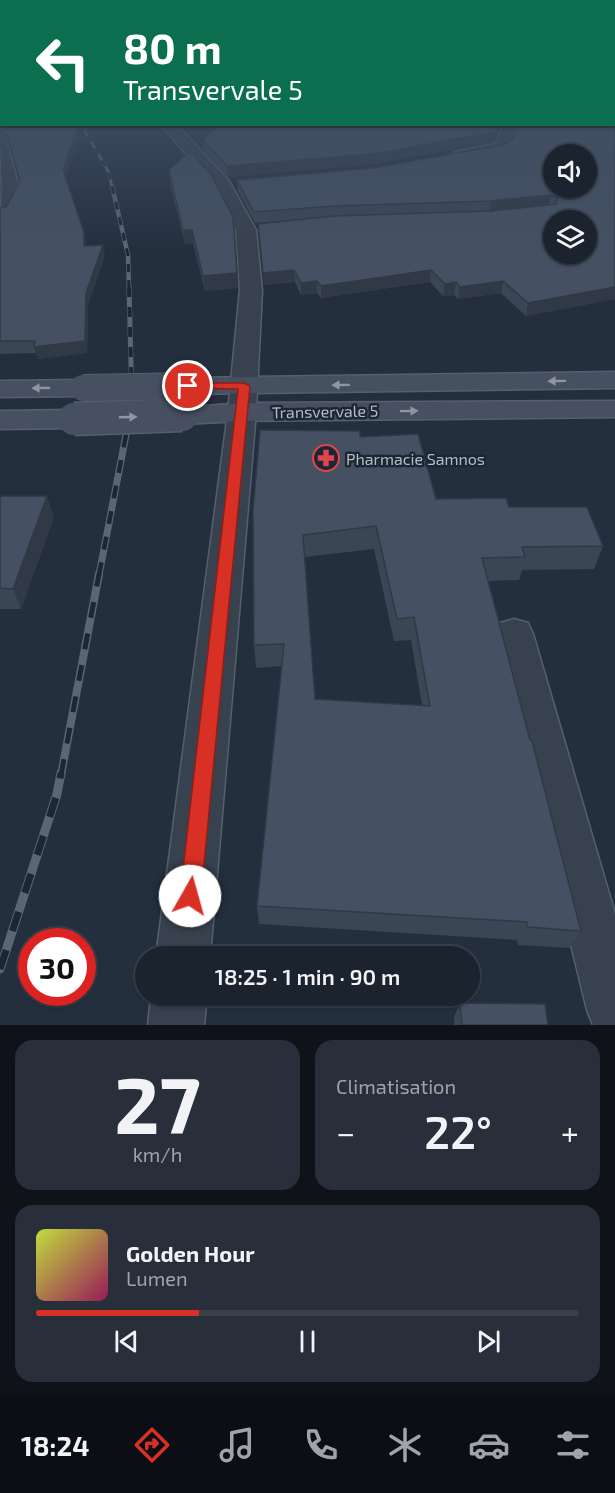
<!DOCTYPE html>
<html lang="fr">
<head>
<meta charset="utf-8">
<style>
	:root { --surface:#1b232e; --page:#282f3a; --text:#f1f3f6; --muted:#a0a4aa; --line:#39404a; --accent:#d93025 }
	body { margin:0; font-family:"Exo 2",sans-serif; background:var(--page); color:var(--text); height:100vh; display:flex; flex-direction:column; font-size:22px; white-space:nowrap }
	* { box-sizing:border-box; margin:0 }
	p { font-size:20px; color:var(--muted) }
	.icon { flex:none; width:33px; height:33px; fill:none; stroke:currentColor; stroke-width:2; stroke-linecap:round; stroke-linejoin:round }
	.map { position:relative; height:1025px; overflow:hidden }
	.details { display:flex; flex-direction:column; gap:15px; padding:15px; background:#0f1319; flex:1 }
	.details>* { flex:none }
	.hud { position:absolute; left:0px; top:0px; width:615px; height:126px; box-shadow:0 2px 4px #0004,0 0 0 2px var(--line); background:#0b6e4f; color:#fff; overflow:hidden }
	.buttons { position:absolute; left:543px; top:144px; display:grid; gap:12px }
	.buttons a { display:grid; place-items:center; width:54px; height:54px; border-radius:50%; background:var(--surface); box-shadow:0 2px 4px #0004,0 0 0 2px var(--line); font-size:30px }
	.speed { position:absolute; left:18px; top:928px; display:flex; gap:12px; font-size:30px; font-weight:700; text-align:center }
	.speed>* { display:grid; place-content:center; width:78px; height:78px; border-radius:50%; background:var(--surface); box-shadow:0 2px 4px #0004,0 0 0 2px var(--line); line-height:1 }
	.speed .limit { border:9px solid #d22; background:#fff; color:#111 }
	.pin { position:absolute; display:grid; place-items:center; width:51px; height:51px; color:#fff; margin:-26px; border:3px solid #fff; border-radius:50%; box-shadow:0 2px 6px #0007 }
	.me { position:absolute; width:66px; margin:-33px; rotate:7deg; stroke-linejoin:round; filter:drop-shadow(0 0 4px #0008) }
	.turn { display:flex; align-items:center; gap:21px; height:126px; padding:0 24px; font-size:27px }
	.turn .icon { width:78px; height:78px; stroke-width:2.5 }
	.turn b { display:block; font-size:42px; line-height:51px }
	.big { font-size:45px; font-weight:600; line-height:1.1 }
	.details .widget { flex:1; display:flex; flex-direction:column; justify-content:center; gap:9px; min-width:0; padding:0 21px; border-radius:18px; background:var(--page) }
	.details .dial { align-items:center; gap:0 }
	.dial b { font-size:78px; line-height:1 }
	.song { display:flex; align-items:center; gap:18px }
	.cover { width:72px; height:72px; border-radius:9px; background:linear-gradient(135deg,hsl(70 70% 55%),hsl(330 70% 35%)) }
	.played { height:6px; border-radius:3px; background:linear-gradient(90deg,var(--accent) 30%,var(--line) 30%) }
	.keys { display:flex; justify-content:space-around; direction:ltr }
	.heat { display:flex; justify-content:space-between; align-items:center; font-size:33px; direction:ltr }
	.details .tiles { flex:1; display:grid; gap:15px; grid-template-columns:1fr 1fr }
	.widget:last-child { grid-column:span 2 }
	.trip { position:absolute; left:135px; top:946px; width:345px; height:60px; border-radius:30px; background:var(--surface); box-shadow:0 2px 4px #0004,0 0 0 2px var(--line); font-weight:600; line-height:60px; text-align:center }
	.dock { display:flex; height:96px; justify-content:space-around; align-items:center; background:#0b0e12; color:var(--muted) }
	.dock .icon { width:42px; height:42px }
	.dock .on { color:var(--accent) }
	.dock b { font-size:27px; color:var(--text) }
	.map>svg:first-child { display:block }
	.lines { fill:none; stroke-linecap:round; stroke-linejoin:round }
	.street-casing { stroke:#565f6c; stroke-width:3 }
	.secondary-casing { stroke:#565f6c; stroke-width:3 }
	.street { fill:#38414e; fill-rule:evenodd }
	.secondary { fill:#465061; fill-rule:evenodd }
	.rail-far5-casing { stroke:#5a6575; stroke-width:3 }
	.rail-far4-casing { stroke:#5a6575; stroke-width:4.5 }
	.rail-far3-casing { stroke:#5a6575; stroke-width:5 }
	.rail-far2-casing { stroke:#5a6575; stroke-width:7 }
	.rail-far1-casing { stroke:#5a6575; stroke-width:8 }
	.rail-casing { stroke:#5a6575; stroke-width:9 }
	.rail-far5 { stroke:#1d2633; stroke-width:2; stroke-dasharray:7; stroke-linecap:butt }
	.rail-far4 { stroke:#1d2633; stroke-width:3; stroke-dasharray:8; stroke-linecap:butt }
	.rail-far3 { stroke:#1d2633; stroke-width:4; stroke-dasharray:10; stroke-linecap:butt }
	.rail-far2 { stroke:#1d2633; stroke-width:4.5; stroke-dasharray:13; stroke-linecap:butt }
	.rail-far1 { stroke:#1d2633; stroke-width:5; stroke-dasharray:16; stroke-linecap:butt }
	.rail { stroke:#1d2633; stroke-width:7; stroke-dasharray:20; stroke-linecap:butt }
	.secondary-bridge-far1-casing { stroke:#565f6c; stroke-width:28; stroke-linecap:butt }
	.secondary-bridge-casing { stroke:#565f6c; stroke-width:35; stroke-linecap:butt }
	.secondary-bridge-far1 { stroke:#465061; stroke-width:26 }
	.secondary-bridge { stroke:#465061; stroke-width:32 }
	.wall { fill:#3b4654; fill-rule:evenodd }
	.shaded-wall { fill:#303945 }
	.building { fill:#455162; stroke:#303945; stroke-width:1.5; fill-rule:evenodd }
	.oneway { fill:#8e96a5 }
	.route { fill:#d93025; stroke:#8d1f18; stroke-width:1.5 }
	.labels { text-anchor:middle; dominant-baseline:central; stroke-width:5; stroke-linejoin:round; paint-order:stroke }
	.street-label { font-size:16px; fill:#b4bcc9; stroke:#1d2633 }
	.poi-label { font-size:16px; fill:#b4bcc9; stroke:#1d2633; text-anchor:start }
</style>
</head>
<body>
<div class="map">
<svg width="615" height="1025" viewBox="0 0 615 1025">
	<rect width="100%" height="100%" fill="#242f3e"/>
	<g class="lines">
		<defs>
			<path id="street" d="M160 124H176L229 181 256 230 262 290 256 412 210 957H156L228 412 240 290 236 230 215 187Z
				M504 124H519L507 151 460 161 452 156 454 152 495 144Z
				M0 141 8 146 20 192 7 216 0 218 2 192Z
				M514 619 528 623 533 634 615 914V1025H593L587 1010 495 634 500 623Z
				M151 996H207L204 1025H148Z"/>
			<path id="secondary" d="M615 372V388L188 394 178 392 174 386 178 380 188 378Z
				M83 380 93 382 97 388 93 394 83 396 0 397V381Z
				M615 401V417L242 421 182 424 172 421 168 415 172 409 242 403Z
				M74 410 84 413 88 419 84 425 74 428 0 429V411Z"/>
		</defs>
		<use href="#street" class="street-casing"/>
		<use href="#secondary" class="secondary-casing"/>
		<use href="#street" class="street"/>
		<use href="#secondary" class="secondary"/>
		<defs>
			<path id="rail-far5" d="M81 124 109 173 112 188"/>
			<path id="rail-far4" d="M112 186 128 255 129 289"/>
			<path id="rail-far3" d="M129 287 132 403 130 416"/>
			<path id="rail-far2" d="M99 575 130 414"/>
			<path id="rail-far1" d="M61 775 99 574"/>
			<path id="rail" d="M0 969 57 794 61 773"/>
		</defs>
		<use href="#rail-far5" class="rail-far5-casing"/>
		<use href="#rail-far4" class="rail-far4-casing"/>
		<use href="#rail-far3" class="rail-far3-casing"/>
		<use href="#rail-far2" class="rail-far2-casing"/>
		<use href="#rail-far1" class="rail-far1-casing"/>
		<use href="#rail" class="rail-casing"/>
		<use href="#rail-far5" class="rail-far5"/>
		<use href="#rail-far4" class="rail-far4"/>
		<use href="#rail-far3" class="rail-far3"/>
		<use href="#rail-far2" class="rail-far2"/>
		<use href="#rail-far1" class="rail-far1"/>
		<use href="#rail" class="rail"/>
		<defs>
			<path id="secondary-bridge-far1" d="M83 388 188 386
				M159 416 182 415"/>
			<path id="secondary-bridge" d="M74 419 182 415"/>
		</defs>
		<use href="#secondary-bridge-far1" class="secondary-bridge-far1-casing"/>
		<use href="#secondary-bridge" class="secondary-bridge-casing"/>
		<use href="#secondary-bridge-far1" class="secondary-bridge-far1"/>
		<use href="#secondary-bridge" class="secondary-bridge"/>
	</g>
	<path class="wall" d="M0 107 66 178 84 232 86 246 105 256 88 304 87 353 38 359 36 353 0 354V208L6 207 20 182 10 145 0 139Z
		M615 107V299L526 316 501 293 458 299 454 295 443 296 430 282 321 298 317 293 301 295 295 282 264 285 258 224 295 220 255 223 238 191 237 180 374 168 503 145 513 139Z
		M203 140 493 142 373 164 228 177 203 150Z
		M169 170 238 288 205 291 193 243 185 244 170 183Z
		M360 437 436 499 509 507 603 546 594 569 522 570 519 580 487 581 581 931 569 948 518 945 517 940 259 924 257 906 282 666 256 668 254 645 253 510ZM374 549 394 641 411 640 422 705 315 699 304 557Z
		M0 496 54 517 21 609H0Z
		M460 1003 548 1025H454V1017Z"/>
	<path class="shaded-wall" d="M79 124H84L65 179 63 170Z
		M498 124H501L493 142 373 164 228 177 227 166Z
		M551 195 549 206 489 212 491 201Z
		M183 230H192L193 243 185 244Z
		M84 232 86 243V257L84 246Z
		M103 245 105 256 88 304 87 353 38 359 34 347Z
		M294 270 295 282 264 285 263 273Z
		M431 270 430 282 321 298V286Z
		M237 273 238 288 205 291 203 276Z
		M317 281V293L301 295V283Z
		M503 281 501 293 458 299 460 287Z
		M456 282 454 295 443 296 445 284Z
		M615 287V299L526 316 528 303Z
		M47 496 54 517 21 609 13 589Z"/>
	<path class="building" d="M0 107H2V124H79L63 170 84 232V246L103 245 86 293 85 341 34 347 35 341H0V208L6 207 20 181 8 136 0 131Z
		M614 107H615V287L528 303 503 281 460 287 456 282 445 284 431 270 321 286 317 281 301 283 294 270 263 273 258 224 334 216 491 211 556 204 558 198 551 195 491 201 334 206 254 212 237 180 374 168 503 145 513 139 518 124H614ZM554 154H586V188H554ZM554 220H586V254H554Z
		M219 124H498L495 132 373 154 227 166 203 140Z
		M190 151 212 176 233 217 237 273 203 276 192 230H183L169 170Z
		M260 430 360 431V437L418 434 436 499 506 498 509 507H587L603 546 522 547 525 557 482 558 530 740 532 741 581 931 527 927V922L257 906 284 644 254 645 253 510ZM376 526 397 619 414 617 430 706 315 699 303 535Z
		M0 496H47L13 589 0 588Z
		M460 1003 545 1004 548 1025H462Z"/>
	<defs><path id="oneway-solid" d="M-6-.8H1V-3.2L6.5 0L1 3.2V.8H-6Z" transform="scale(1.5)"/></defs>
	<g class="oneway">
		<use href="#oneway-solid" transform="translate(557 381) rotate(179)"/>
		<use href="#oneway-solid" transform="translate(341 385) rotate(179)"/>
		<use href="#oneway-solid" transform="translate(41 388) rotate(179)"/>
		<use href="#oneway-solid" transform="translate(409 411) rotate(-1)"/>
		<use href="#oneway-solid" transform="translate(128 417) rotate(-2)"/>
	</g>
	<linearGradient id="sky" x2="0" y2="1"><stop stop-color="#141a22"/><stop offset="0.43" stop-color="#3f4d63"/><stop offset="1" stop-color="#3f4d63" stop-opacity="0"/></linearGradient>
	<rect width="615" height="250" fill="url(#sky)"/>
	<path class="route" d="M188 383H244L250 386 201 896 198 903 190 906 183 903 180 896 238 389 184 388 182 386Z"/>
	<defs>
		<symbol id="pharmacy-ring" viewBox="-11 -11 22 22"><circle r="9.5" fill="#1d2633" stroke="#e0444e" stroke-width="1.5"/><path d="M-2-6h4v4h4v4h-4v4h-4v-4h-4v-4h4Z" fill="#e0444e"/></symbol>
	</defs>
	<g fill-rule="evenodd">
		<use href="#pharmacy-ring" x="311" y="443" width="30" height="30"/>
	</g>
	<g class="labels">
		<g class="street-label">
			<text transform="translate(325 411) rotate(-1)">Transvervale 5</text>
		</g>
		<g class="poi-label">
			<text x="346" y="458">Pharmacie Samnos</text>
		</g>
	</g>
</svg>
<div class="buttons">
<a><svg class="icon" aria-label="sound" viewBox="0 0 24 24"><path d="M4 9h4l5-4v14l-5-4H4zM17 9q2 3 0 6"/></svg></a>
<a><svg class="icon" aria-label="layers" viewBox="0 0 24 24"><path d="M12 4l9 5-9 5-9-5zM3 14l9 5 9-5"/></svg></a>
</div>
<div class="speed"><div class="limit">30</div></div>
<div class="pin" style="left:188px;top:386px;background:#d93025"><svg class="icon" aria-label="arrive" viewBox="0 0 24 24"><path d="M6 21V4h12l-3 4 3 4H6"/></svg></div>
<svg class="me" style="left:190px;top:896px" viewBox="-20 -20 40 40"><circle r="19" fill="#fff"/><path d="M0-13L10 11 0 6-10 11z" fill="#d93025"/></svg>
<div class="trip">18:25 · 1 min · 90 m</div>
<div class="hud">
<div class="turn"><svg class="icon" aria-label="left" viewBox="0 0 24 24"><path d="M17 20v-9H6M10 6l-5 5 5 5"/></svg><div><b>80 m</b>Transvervale 5</div></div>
</div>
</div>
<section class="details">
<div class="tiles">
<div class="widget dial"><b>27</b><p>km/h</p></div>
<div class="widget"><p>Climatisation</p>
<div class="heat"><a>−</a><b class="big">22°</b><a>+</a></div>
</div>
<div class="widget">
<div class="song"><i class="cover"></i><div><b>Golden Hour</b><p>Lumen</p></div></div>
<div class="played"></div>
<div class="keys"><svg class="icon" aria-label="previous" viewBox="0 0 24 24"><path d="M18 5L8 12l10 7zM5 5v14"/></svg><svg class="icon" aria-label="pause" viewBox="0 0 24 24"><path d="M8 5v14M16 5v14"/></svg><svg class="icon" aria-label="next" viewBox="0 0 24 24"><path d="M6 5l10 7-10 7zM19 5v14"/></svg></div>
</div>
</div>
</section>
<nav class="dock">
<b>18:24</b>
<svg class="icon on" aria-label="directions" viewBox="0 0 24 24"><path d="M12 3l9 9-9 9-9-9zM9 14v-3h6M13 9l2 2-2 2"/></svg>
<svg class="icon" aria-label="music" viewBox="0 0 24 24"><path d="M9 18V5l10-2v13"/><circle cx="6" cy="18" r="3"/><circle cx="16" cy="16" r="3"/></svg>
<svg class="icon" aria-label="phone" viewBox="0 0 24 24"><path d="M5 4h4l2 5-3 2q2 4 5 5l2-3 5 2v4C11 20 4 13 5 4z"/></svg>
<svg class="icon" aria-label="climate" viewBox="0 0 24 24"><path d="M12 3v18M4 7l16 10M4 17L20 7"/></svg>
<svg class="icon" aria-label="car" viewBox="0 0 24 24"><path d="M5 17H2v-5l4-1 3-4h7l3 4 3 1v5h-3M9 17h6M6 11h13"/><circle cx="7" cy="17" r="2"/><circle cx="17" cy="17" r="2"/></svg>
<svg class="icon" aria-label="filters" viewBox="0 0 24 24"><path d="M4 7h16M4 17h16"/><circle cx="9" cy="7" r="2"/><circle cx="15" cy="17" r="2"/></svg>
</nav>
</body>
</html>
